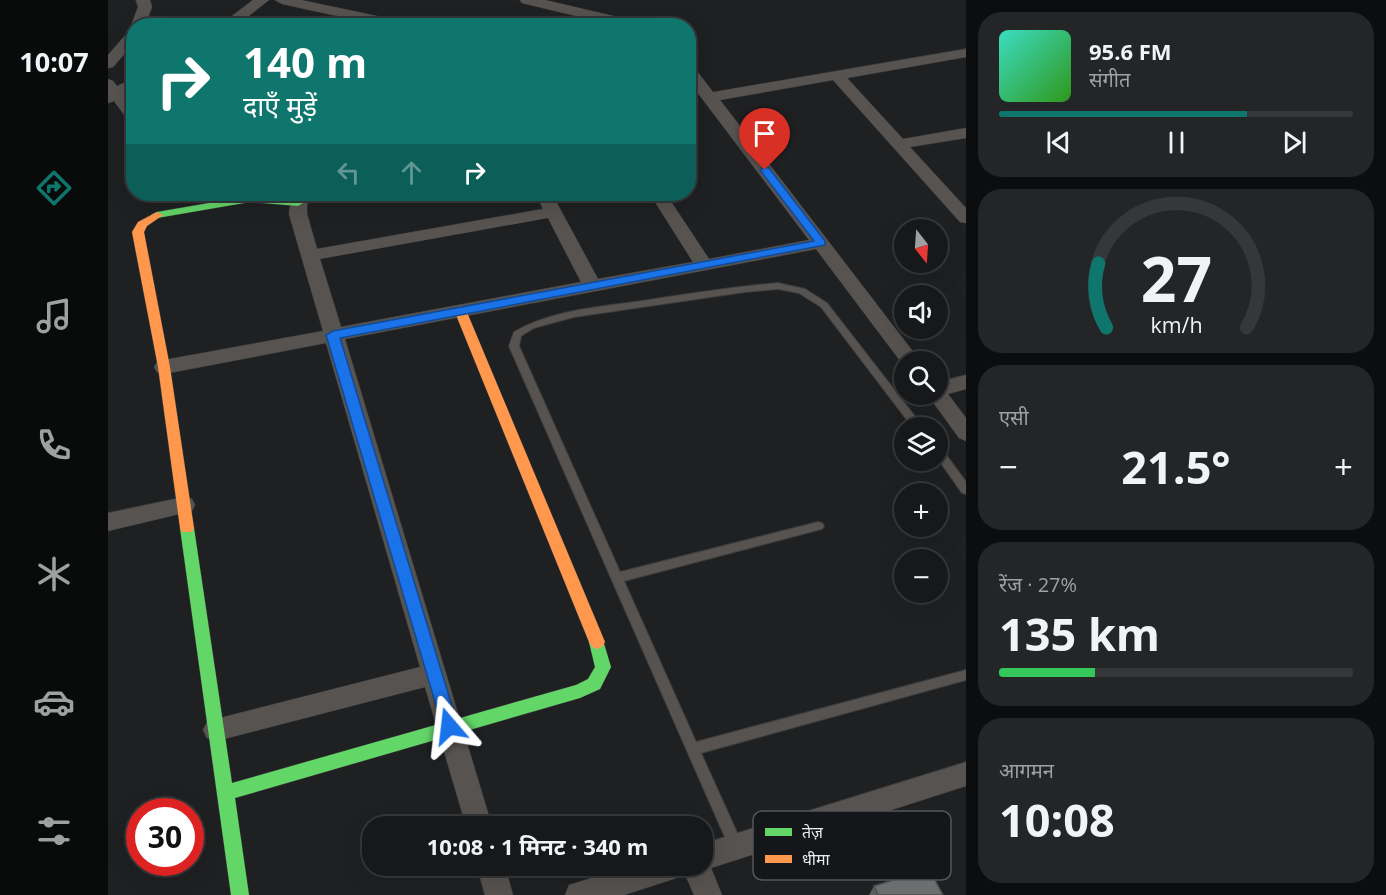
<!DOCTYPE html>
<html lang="hi">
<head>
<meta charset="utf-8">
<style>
	:root { --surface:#16181a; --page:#232527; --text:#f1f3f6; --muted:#9ea0a2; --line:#353739; --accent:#0f766e }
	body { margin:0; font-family:"Open Sans","Noto Sans Devanagari",sans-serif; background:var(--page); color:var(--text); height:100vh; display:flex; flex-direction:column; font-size:22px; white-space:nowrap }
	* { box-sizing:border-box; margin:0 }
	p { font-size:20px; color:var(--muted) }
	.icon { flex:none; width:33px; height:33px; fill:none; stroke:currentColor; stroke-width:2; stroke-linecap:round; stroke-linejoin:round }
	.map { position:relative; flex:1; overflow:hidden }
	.panel { display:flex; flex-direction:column; gap:12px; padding:12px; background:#0c0d0e; width:420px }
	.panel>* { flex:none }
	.hud { position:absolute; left:18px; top:18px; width:570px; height:183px; border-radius:24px; box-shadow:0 6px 24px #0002,0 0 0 2px var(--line); background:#0f766e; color:#fff; overflow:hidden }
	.needle { width:39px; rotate:163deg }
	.fabs { position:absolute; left:786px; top:219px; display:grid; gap:12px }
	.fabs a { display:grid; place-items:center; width:54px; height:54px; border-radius:50%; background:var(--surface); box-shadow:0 6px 24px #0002,0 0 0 2px var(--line); font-size:30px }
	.speed { position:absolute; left:18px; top:798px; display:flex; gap:12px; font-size:30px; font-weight:700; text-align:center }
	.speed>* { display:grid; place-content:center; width:78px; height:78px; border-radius:50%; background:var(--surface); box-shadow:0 6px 24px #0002,0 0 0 2px var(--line); line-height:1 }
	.speed .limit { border:9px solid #d22; background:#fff; color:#111 }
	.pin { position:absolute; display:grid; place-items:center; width:51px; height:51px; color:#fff; margin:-62px -26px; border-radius:50% 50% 50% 0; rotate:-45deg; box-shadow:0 0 6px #0007 }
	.pin .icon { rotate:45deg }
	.me { position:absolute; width:66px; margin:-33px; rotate:343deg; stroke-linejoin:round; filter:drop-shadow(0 0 4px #0008) }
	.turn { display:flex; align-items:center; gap:21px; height:126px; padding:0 18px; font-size:27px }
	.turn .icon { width:78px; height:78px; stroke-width:2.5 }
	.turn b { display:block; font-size:42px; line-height:51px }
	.lanes { display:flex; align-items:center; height:57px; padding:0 18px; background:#0003; justify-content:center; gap:30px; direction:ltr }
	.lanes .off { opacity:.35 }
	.big { font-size:45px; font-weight:700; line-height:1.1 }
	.panel .tile { flex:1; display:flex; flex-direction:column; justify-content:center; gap:9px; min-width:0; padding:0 21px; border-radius:24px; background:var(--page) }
	.panel .dial { align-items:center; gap:0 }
	.dial svg { height:156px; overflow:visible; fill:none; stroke:var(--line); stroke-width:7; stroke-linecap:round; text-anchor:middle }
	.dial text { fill:var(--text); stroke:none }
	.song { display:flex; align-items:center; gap:18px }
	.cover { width:72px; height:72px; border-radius:9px; background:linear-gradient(135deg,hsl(170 70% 55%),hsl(110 70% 35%)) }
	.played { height:6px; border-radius:3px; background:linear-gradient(90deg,var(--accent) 70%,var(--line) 70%) }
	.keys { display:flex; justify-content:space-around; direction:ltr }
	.heat { display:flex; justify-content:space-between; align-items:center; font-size:33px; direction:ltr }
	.charge { height:9px; border-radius:4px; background:linear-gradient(90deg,#34c759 27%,var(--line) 0) }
	.trip { position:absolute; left:254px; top:816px; width:351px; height:60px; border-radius:24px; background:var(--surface); box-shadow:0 6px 24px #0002,0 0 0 2px var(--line); font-weight:700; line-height:60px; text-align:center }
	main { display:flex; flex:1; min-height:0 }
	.menu { display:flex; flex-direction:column; width:108px; justify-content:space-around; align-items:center; background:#090a0a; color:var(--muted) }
	.menu .icon { width:42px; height:42px }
	.menu .on { color:var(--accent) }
	.menu b { font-size:27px; color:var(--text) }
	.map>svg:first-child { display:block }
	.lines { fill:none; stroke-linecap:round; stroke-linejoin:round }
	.lane-casing { stroke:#3b3d3e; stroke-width:2 }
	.street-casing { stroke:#3b3d3e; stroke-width:1 }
	.fast-casing { stroke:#3b3d3e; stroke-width:1 }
	.slow-casing { stroke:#3b3d3e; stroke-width:1 }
	.lane { fill:#575350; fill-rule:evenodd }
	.street { fill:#575350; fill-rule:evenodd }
	.fast { fill:#63d668; fill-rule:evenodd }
	.slow { fill:#ff974d; fill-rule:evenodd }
	.wall { fill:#5e5f5f }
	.building { fill:#6d6e6f; stroke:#4c4d4e; stroke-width:1.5 }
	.route { fill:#1a73e8; stroke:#114b97; stroke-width:1.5 }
	.key { fill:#141619; stroke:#545659; stroke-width:1.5 }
	.key-label { font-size:16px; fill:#eaecef }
</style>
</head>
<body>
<main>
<nav class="menu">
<b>10:07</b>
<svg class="icon on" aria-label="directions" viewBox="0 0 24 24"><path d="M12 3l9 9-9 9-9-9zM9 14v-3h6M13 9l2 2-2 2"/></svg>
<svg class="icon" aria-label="music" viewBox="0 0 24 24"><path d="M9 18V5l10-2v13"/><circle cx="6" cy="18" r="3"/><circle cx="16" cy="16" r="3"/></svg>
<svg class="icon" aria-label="phone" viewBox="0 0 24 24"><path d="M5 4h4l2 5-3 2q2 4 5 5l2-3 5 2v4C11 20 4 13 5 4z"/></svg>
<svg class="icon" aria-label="climate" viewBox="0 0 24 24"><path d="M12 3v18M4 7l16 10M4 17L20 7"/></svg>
<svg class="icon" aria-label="car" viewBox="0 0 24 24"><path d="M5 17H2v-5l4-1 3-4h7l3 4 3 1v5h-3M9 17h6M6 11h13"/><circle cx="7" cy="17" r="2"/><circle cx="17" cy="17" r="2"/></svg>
<svg class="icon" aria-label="filters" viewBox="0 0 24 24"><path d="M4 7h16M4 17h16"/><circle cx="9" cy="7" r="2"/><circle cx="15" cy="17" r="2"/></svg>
</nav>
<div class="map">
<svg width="858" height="895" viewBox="0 0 858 895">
	<rect width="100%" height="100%" fill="#1e2022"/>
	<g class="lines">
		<defs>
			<path id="lane" d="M670 283 697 289 719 303 816 428H805L713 307 691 293 670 289 637 292 466 317 426 328 413 336 411 346 512 572 710 522 714 523 716 526 714 529 710 530 516 581 588 742 858 670V680L593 753 635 846 633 851 628 853 623 851 401 346 406 332C444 310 491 307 534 301 579 294 624 287 670 283Z
				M830 448 834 449 858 482V494L854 493 830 459Z"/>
			<path id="street" d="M28 0H42L44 7 37 26H26V29L23 26 30 7Z
				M145 0H161L128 26H111Z
				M167 0H193L297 22 304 26H275L174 4Z
				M412 0H437L535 23 537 26H510L414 3Z
				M26 30V43L5 67 0 68V55L21 31Z
				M858 49V57L739 78 795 139 858 128V138L802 147 858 208V223L852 222 725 80 612 100 813 362H796V366L708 249 237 339 384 826H358L317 687 108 741 99 738 95 730 99 722 108 719 312 667 218 343 56 374 49 372 46 367 49 362 56 360 215 331 181 214C182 203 183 200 191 194H215L199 204V214L209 249 435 209 428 194H444L490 279 585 262 542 194H558L601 259 701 240 580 80V65L585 66 605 92ZM440 218 473 282 233 327 212 259Z
				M26 78V89L16 95 26 106V122L20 120 6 101 0 103V79L5 81 9 86Z
				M858 375V389L840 394 858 418V441L851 438 819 394H830V382Z
				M76 497 84 499 87 505 84 511 0 531V513Z
				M858 762V786L603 868 614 895H586L576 872 575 876 516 895H457L461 885 522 866H594V844Z
				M369 866H397L405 895H377Z"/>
			<path id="fast" d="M142 196 190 200 195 203 190 206 142 202 49 218 43 215 49 212Z
				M79 522 84 524 86 528 124 783 468 685 480 679 487 667 481 642 484 637 489 635 494 637 503 667 492 689 472 698 127 798 141 895H123L72 528 74 524Z"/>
			<path id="slow" d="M49 212 55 215 39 226 36 232 62 367 86 528 84 532H74L72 528 50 367 24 232 30 222Z
				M352 306 358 310 497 642 494 647 489 649 484 647 481 642 346 310Z"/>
		</defs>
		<use href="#lane" class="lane-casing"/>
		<use href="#street" class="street-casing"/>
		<use href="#fast" class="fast-casing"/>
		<use href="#slow" class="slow-casing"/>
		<use href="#lane" class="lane"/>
		<use href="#street" class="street"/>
		<use href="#fast" class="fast"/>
		<use href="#slow" class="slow"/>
	</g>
	<path class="wall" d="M766 886 835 895H761Z"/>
	<path class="building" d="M821 869 835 895H770L766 886Z"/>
	<path class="route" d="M657 167 661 168 717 241V245L232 338 350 726 347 732 341 734 336 732 218 335 225 331 706 241 652 170Z"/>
	<rect x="645" y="811" width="198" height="69" rx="9" class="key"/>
	<rect x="657" y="828" width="27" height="8" fill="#63d668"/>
	<rect x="657" y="855" width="27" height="8" fill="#ff974d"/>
	<g class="key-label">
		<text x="694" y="838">तेज़</text>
		<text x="694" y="865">धीमा</text>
	</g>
</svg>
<div class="fabs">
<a><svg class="needle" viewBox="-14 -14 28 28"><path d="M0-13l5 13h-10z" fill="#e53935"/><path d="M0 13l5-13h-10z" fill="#9ea0a2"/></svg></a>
<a><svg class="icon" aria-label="sound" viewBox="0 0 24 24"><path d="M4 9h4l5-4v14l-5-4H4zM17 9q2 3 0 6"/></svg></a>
<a><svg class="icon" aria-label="search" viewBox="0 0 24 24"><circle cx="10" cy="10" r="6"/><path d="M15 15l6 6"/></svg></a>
<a><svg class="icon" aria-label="layers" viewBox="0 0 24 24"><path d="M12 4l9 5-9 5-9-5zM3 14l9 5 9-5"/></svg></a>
<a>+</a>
<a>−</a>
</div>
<div class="speed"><div class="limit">30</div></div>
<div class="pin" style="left:657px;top:170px;background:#d93025"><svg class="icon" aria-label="arrive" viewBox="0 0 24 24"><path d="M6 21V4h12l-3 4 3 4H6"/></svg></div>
<svg class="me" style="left:341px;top:726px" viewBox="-20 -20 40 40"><path d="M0-17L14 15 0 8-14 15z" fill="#1a73e8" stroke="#fff" stroke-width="4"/></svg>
<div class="trip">10:08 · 1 मिनट · 340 m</div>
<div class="hud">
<div class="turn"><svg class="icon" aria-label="right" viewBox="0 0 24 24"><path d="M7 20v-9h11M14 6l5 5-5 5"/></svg><div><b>140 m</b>दाएँ मुड़ें</div></div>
<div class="lanes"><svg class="icon off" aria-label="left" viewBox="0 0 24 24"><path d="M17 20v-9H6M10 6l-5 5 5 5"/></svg><svg class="icon off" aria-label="ahead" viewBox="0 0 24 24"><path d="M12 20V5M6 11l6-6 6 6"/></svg><svg class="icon" aria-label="right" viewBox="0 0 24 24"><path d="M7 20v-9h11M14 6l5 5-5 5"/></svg></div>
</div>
</div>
<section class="panel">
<div class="tile">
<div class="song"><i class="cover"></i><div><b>95.6 FM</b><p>संगीत</p></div></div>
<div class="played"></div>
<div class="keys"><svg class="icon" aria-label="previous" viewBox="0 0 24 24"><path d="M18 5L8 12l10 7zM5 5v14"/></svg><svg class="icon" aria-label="pause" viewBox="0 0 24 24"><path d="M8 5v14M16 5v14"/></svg><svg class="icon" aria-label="next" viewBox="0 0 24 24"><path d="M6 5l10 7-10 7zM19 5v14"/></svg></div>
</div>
<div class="tile dial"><svg viewBox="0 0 100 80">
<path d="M14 69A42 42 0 1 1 86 69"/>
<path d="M14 69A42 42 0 0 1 10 36" stroke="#0f766e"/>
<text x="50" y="56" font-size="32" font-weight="700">27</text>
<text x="50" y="72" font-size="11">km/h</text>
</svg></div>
<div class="tile"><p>एसी</p>
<div class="heat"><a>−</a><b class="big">21.5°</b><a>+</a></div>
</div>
<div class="tile"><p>रेंज · 27%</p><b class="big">135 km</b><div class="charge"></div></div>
<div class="tile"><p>आगमन</p><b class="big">10:08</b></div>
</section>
</main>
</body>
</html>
